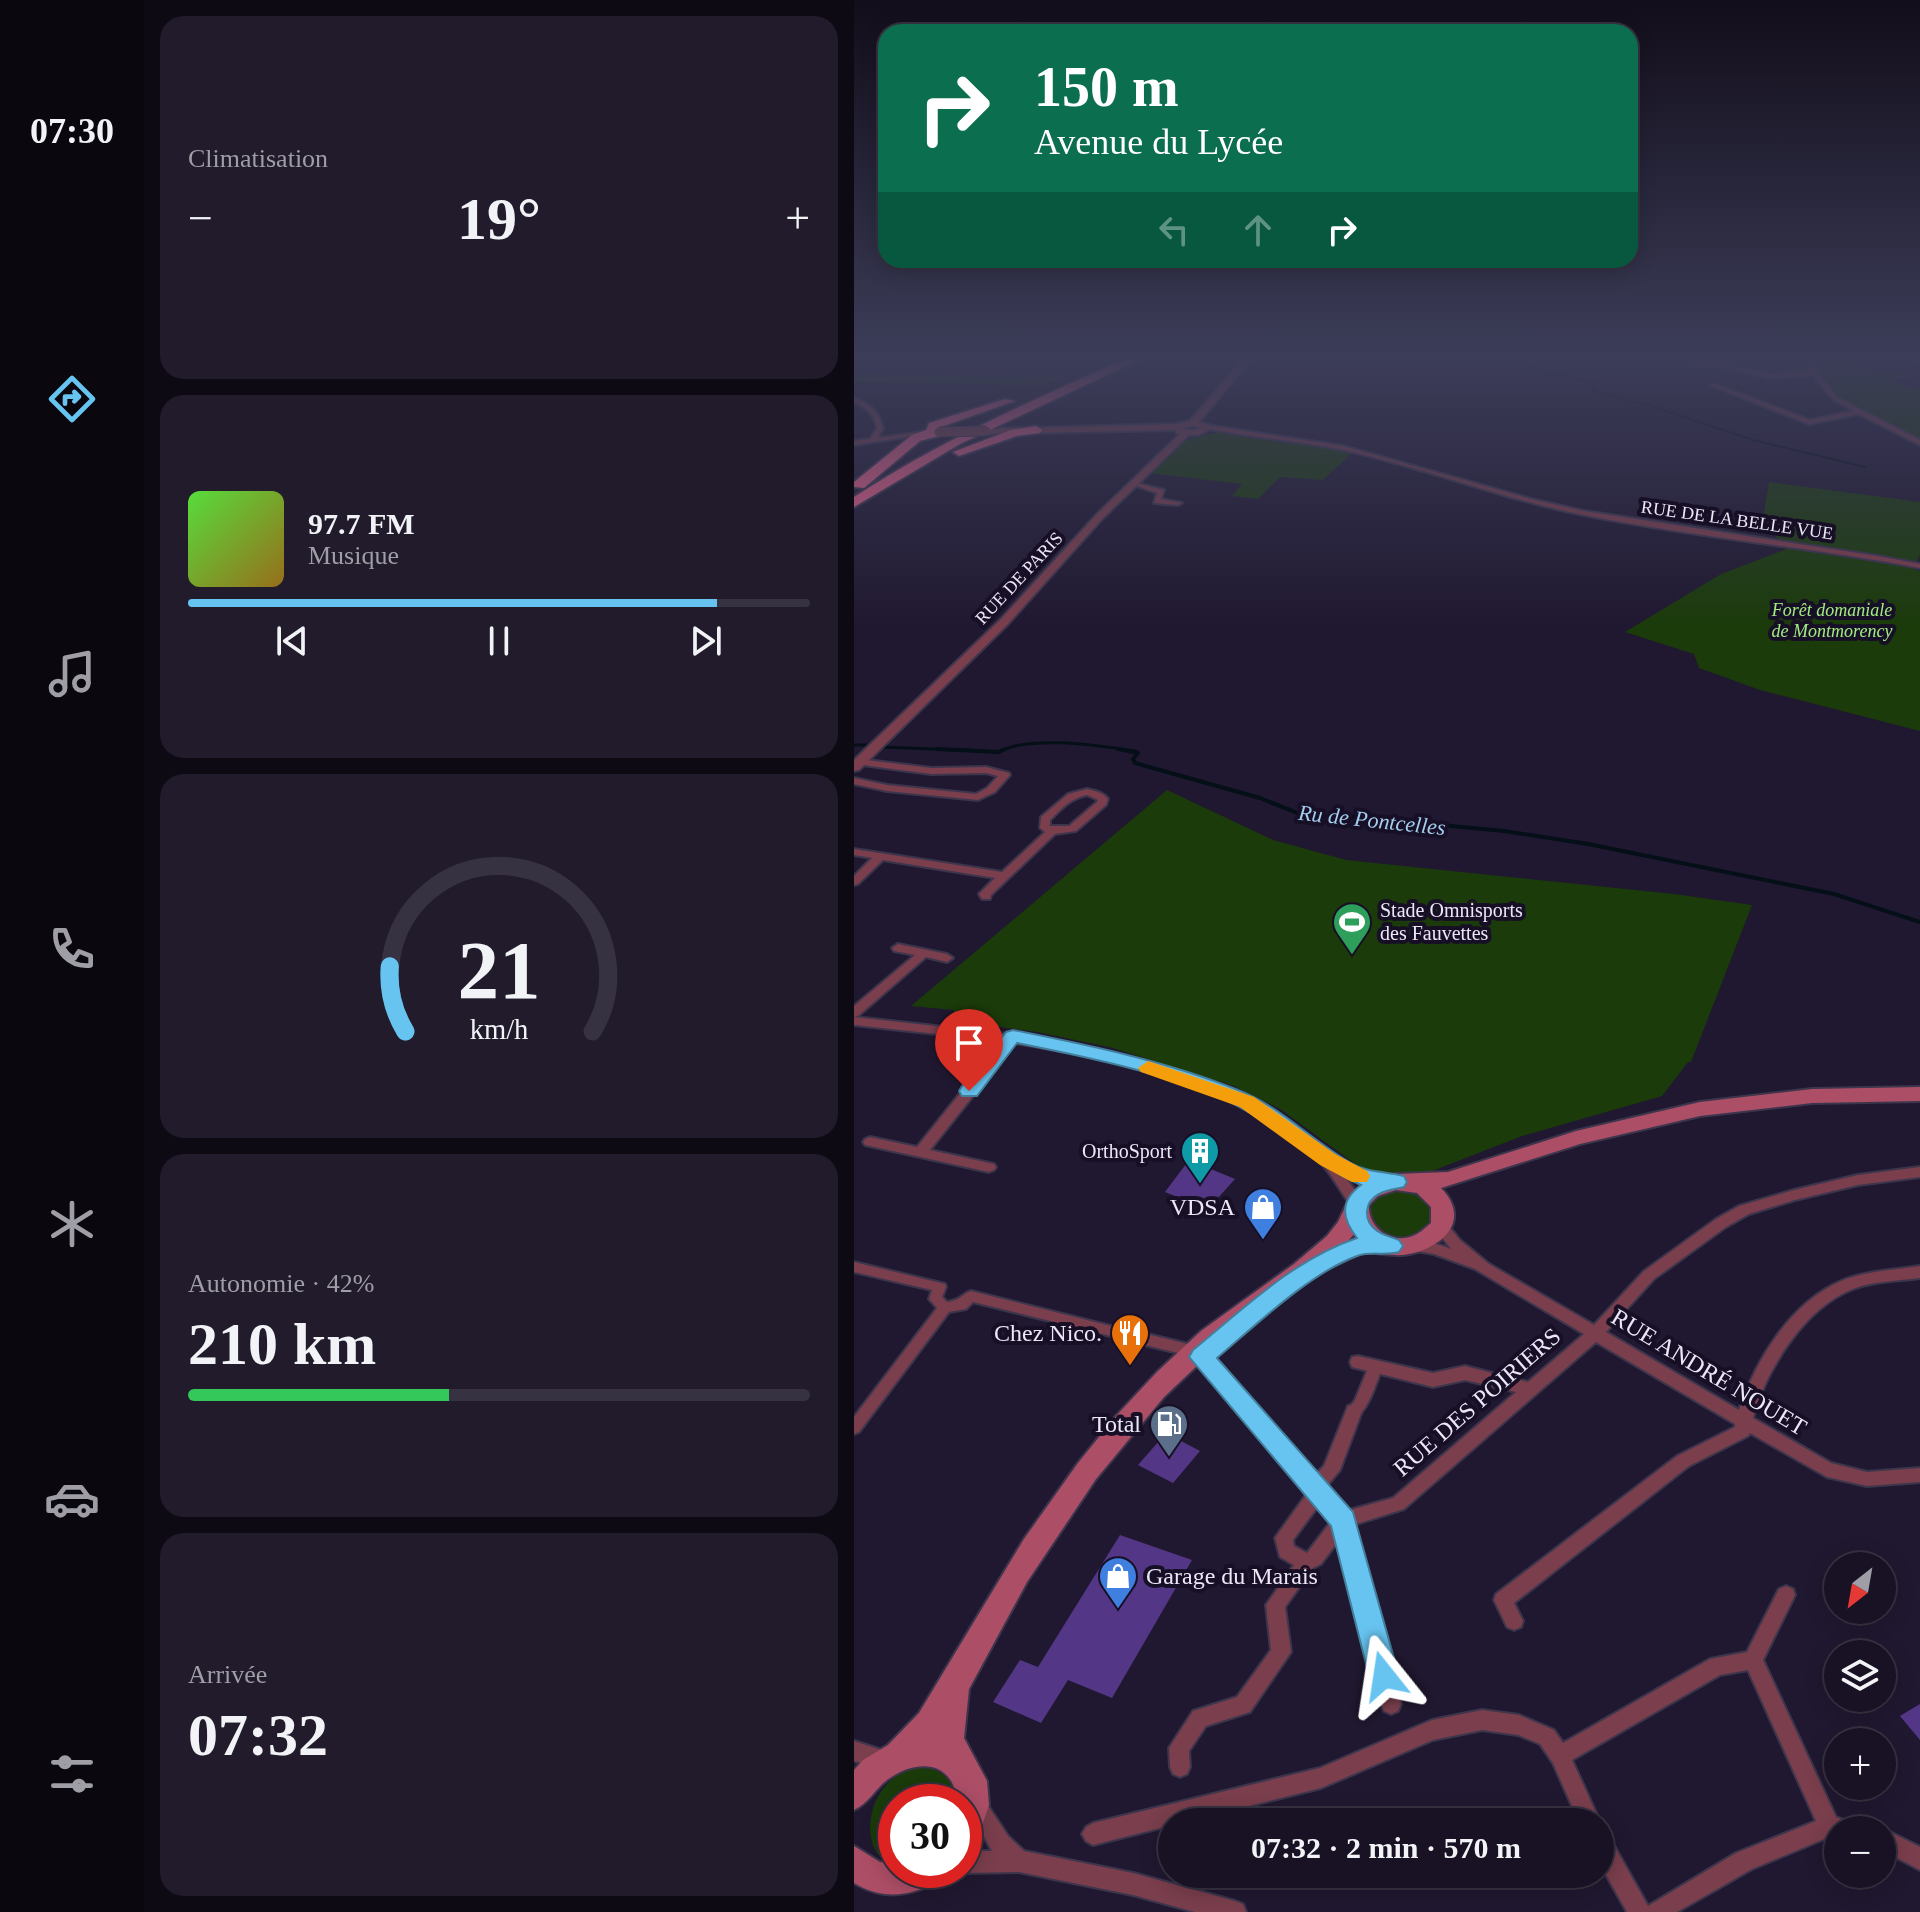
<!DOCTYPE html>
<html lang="fr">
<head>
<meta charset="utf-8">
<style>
	:root { --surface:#181224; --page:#211b2c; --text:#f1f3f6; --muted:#9f9ea6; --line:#363241; --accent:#67c4f0 }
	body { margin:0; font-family:"Times New Roman",serif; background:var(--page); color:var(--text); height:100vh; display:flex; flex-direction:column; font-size:30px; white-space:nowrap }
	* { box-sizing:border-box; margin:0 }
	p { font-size:26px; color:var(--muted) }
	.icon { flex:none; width:44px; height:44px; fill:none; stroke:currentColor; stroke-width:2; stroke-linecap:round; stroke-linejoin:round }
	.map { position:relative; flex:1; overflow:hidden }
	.details { display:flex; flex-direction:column; gap:16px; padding:16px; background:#0d0a14; width:710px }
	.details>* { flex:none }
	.banner { position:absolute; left:24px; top:24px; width:760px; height:244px; border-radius:24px; box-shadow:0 4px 20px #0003,0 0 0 2px var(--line); background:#0b6e4f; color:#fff; overflow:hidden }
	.needle { width:52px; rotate:211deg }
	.controls { position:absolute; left:970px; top:1552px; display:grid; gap:16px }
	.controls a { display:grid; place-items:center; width:72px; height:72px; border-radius:50%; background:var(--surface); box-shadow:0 4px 20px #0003,0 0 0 2px var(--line); font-size:40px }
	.speed { position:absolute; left:24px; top:1784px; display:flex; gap:16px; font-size:40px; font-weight:700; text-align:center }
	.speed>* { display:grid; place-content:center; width:104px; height:104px; border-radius:50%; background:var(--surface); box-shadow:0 4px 20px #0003,0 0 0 2px var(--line); line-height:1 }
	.speed .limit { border:12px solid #d22; background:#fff; color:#111 }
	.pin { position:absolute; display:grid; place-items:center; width:68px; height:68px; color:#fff; margin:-82px -34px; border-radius:50% 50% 50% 0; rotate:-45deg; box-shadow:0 0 8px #0007 }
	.pin .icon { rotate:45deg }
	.me { position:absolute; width:88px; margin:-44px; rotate:345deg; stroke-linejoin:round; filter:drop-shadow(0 0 6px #0008) }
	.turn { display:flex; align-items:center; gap:28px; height:168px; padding:0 24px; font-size:36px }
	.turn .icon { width:104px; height:104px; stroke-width:2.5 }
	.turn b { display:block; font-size:56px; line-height:68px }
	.lanes { display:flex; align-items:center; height:76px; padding:0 24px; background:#0003; justify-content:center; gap:40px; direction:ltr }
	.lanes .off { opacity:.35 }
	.big { font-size:60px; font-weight:700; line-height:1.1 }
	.details .tile { flex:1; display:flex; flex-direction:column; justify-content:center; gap:12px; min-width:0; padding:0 28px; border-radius:24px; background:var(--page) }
	.details .dial { align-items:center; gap:0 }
	.dial svg { height:208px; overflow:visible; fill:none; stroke:var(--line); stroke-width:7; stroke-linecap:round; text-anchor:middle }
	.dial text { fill:var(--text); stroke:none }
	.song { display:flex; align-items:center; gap:24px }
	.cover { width:96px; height:96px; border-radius:12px; background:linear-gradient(135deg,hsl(110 70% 55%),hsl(40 70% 35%)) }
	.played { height:8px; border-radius:4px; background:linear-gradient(90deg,var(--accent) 85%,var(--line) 85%) }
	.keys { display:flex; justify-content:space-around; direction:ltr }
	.heat { display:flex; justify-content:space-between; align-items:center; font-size:44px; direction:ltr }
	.charge { height:12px; border-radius:6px; background:linear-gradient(90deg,#34c759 42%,var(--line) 0) }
	.trip { position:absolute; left:304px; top:1808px; width:456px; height:80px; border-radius:40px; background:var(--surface); box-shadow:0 4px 20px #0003,0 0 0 2px var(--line); font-weight:700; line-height:80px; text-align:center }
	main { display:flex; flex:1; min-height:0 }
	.dock { display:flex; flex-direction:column; width:144px; justify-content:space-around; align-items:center; background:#0a070e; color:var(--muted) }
	.dock .icon { width:56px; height:56px }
	.dock .on { color:var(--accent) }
	.dock b { font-size:36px; color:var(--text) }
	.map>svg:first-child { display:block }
	.green { fill:#1b3b0a }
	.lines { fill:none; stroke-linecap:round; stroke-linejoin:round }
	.stream-far2 { stroke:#040f18; stroke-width:2 }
	.stream-far1 { stroke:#040f18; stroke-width:3 }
	.stream { stroke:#040f18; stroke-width:4 }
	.building { fill:#533786 }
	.pedestrian-casing { stroke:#3c354c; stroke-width:4 }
	.minor-casing { stroke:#3c354c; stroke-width:4 }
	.tertiary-casing { stroke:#3c354c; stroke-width:4 }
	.secondary-casing { stroke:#3c354c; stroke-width:4 }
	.trunk-casing { stroke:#3c354c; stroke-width:4 }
	.pedestrian { fill:#7a3e4c; fill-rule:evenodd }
	.minor { fill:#7a3e4c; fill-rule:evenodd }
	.tertiary { fill:#7a3e4c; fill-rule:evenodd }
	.secondary { fill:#ad4e67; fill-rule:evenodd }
	.trunk { fill:#e75e84; fill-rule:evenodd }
	.tertiary-bridge-casing { stroke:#3c354c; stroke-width:11; stroke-linecap:butt }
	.tertiary-bridge { stroke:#7a3e4c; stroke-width:9 }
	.route { fill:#67c4f0; stroke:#437f9c; stroke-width:2 }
	.slow { fill:#f59e0b }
	.labels { text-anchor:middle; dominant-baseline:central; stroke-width:8; stroke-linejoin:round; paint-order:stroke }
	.far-street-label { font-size:18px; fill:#ebe7f7; stroke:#170f26 }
	.far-park-label { font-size:18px; font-style:italic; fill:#a1eb81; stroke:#170f26 }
	.poi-label { font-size:20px; fill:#ebe7f7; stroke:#170f26; text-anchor:start }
	.water-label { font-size:22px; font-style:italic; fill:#a4ceed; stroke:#170f26 }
	.near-poi-label { font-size:24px; fill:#ebe7f7; stroke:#170f26; text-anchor:end }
	.near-street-label { font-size:24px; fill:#ebe7f7; stroke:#170f26 }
</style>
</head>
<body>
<main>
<nav class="dock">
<b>07:30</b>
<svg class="icon on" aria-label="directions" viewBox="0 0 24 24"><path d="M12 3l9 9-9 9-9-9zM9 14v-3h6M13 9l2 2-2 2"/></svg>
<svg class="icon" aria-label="music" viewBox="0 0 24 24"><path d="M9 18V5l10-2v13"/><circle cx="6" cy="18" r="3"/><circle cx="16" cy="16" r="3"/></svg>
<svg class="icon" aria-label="phone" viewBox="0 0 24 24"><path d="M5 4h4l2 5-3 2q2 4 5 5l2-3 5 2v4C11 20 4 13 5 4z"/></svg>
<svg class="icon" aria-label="climate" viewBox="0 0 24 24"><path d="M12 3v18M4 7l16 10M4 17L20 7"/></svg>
<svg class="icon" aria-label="car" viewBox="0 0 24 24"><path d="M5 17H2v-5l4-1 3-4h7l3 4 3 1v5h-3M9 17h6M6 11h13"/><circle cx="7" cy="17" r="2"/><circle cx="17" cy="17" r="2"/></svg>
<svg class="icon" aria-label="filters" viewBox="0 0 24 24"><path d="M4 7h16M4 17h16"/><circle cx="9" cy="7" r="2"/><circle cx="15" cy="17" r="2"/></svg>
</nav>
<section class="details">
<div class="tile"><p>Climatisation</p>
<div class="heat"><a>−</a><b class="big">19°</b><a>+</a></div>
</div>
<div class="tile">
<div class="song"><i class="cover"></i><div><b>97.7 FM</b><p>Musique</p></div></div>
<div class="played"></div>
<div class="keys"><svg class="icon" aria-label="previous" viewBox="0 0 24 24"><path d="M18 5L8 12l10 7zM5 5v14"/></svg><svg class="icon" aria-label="pause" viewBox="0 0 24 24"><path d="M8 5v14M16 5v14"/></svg><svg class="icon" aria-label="next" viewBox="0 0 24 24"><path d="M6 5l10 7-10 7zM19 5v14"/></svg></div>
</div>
<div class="tile dial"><svg viewBox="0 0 100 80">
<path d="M14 69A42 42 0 1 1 86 69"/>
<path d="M14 69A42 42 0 0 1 8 44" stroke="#67c4f0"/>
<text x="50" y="56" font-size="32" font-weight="700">21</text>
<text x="50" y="72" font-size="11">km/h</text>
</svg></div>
<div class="tile"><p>Autonomie · 42%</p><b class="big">210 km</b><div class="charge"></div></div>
<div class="tile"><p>Arrivée</p><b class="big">07:32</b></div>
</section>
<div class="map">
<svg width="1066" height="1912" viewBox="0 0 1066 1912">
	<rect width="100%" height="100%" fill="#201830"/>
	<path class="green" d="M952 359H1055L1065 362 1051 365 1014 362 1011 366C1026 373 1043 371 1057 379L1040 377 1038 380 1054 387 1066 388V441L987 400Z
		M0 374 211 378 189 385 0 382Z
		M364 432 414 435 499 452 469 480 426 477 404 499 378 496 388 484 294 473 328 441Z
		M915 482 1066 502V554L1060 569 1066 571V731L906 690 845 668 840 654 771 632 867 574 935 548 908 525Z
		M313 790 419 840 492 860 820 894 898 905 837 1062H834L808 1096 668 1136 563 1177H519L426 1109 380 1086 259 1048 183 1032 96 1020 100 1010 57 1006Z
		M542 1190 563 1194 576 1207 575 1224C561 1239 544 1241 526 1235L510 1207 522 1195Z
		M70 1767C90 1771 101 1781 104 1802H42V1866C0 1858 9 1771 70 1767Z"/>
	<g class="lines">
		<path class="stream-far2" d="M660 359 697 374 740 382 739 391 797 406 899 440 1011 467"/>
		<path class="stream-far1" d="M0 745H14
			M27 747 131 751
			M146 751C180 735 245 746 282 751"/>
		<path class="stream" d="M83 749 145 752 151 749
			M264 749 284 753 279 759 281 763 406 798 456 818 481 815 650 831 734 844 980 894 1066 922"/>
	</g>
	<path class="building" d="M335 1160 381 1179 354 1209 311 1192Z
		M312 1433 346 1451 319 1483 284 1465Z
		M266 1535 338 1560 258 1698 214 1680 187 1723 139 1702 166 1660 184 1667Z
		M1066 1704V1740L1046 1716Z"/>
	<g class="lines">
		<defs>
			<path id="pedestrian" d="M0 1262 91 1284 92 1287 88 1297 93 1302C108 1300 106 1295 117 1291L285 1333 290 1334 292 1338 290 1342 285 1343 119 1302 112 1309 95 1312 5 1432 0 1434V1417L83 1308 75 1299 78 1290 0 1272Z
				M522 1361 527 1362 529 1366C524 1377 514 1413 502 1416 500 1417 497 1415 495 1415L493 1411 501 1400 515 1366 517 1362Z"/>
			<path id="minor" d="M946 359H952L984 398 1066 440V445L1005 414 955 424 856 385 861 384 956 420 1000 411 980 400 959 375 915 378 861 365 833 366 830 364 861 361 915 374 956 371Z
				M1059 359H1066V362L1060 360Z
				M0 398C16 404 25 411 29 428L24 438 74 431 77 433 0 445V441L16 439 23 428C20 414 13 408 0 402Z
				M353 425 489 446 677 499 730 511 1024 556 1066 564V568C954 547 841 537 730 515 654 500 582 472 507 454 455 441 402 439 351 428V426Z
				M278 482 310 490 307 499 328 503 324 505 300 503 303 493 278 484Z
				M5 759 77 768 132 767 155 773 156 775 141 792 124 800 33 791 0 784V778L33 785 122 794 133 788 144 776 132 773 77 774 1 764 0 762Z
				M233 789C241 791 249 792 254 799L252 805 222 831 201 834 137 895 136 899H128L125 894 141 878 29 860 4 884 0 885V876L18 858 0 855V849L148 872 191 832 186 828 187 817 214 794ZM233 795 244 800 243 802 215 826H196V820C207 809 217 798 233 795Z
				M44 944 93 954 99 958 93 962 72 957 4 1016 0 1017V1006L61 955 40 951 38 948Z
				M0 1017 154 1034 159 1032 165 1035 203 1041 278 1058 355 1082 420 1112 472 1151 478 1159 485 1160 511 1173 542 1178 544 1182 542 1186C525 1189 505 1181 489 1174L510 1203 508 1207 503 1208 498 1207C486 1191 476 1171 462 1157 454 1150 445 1144 437 1138 358 1079 256 1058 161 1043L76 1150 140 1164 142 1167 140 1170 135 1172 11 1145 9 1142 11 1139 16 1137 63 1147 148 1041 0 1025Z
				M1066 1167V1177L1004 1185 941 1200 895 1214 872 1227 800 1279 752 1332 885 1410C902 1360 936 1303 987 1281 1011 1271 1040 1270 1066 1266V1278C1044 1281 1019 1281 999 1289 950 1308 912 1370 899 1418L977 1463 1013 1472 1066 1468V1482L1013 1486 973 1477 896 1433 894 1436 835 1466 660 1603 669 1621 667 1627 660 1630 653 1627 640 1600 642 1594 823 1456 881 1427V1424L742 1342 550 1509 499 1525 547 1704 544 1711 537 1714 530 1711 527 1704 485 1540 467 1564 459 1568 431 1607 437 1652 396 1712 352 1726 335 1751 336 1767 333 1774 326 1777 319 1774 316 1767 315 1748 339 1711 383 1697 417 1650 412 1605 440 1565 426 1557 421 1538 454 1492 347 1366 328 1354 279 1342 277 1338 279 1334 285 1332 338 1345 359 1356 461 1475 470 1466 494 1406 500 1404 506 1406 508 1411 486 1470 472 1487 492 1511 539 1498 662 1392 611 1380 579 1387 498 1367 496 1362 498 1357 504 1356 579 1373 611 1366 674 1382 730 1334 621 1269 580 1254 556 1250 553 1246 556 1242C569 1239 584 1244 597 1249L580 1227 582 1223 587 1222 592 1223 606 1240 635 1264 740 1325 790 1271 862 1219 885 1206 940 1190 1004 1175ZM465 1505 478 1520 453 1553 440 1546 439 1540Z
				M932 1586 939 1589 941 1595 909 1660 982 1817 998 1823 1002 1830H984V1839L975 1837 898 1869 823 1912H773L746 1864V1832L754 1835 794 1906 882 1853 962 1821 894 1670 866 1675 718 1760 743 1815 747 1822 746 1823 725 1822 699 1763 686 1744 664 1735 628 1730 579 1740 467 1788 330 1822H318V1825L239 1845 232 1841 228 1834 232 1827 239 1823 466 1768 578 1720 628 1710 665 1715 700 1730 709 1743 856 1659 893 1652 925 1589Z
				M0 1741 37 1753 40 1760 37 1767 30 1770 0 1761Z
				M124 1798 131 1801 154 1836 170 1851 279 1873 381 1901 389 1904 392 1912H341L279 1895 165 1872 110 1873 103 1870H110V1851H138L114 1808 117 1801Z
				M1028 1828 1066 1847V1870L1028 1850V1830H1024Z"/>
			<path id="tertiary" d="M389 359H398L345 422 356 425V429L345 435H335L249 518 154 624 5 770 0 771V760L146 620 243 514 326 434 322 433V430L132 434 129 433V429L322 424 336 421ZM339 426 346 428 341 430 326 429Z"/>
			<path id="secondary" d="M1066 1087V1101L958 1103 846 1116 726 1144 587 1188C620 1222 585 1251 549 1255 537 1256 523 1252 511 1253 496 1255 484 1269 469 1266L387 1324 310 1397 242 1479 173 1582 115 1689 110 1738 133 1781 135 1805 121 1846 110 1851V1802H103C100 1760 62 1758 33 1780 20 1790 15 1803 0 1810V1770L9 1760 34 1745 65 1713 170 1539 224 1463 262 1416 303 1372 347 1331 440 1264 473 1236 484 1222 496 1197 508 1185 542 1174 594 1172 722 1131 846 1102 958 1089ZM542 1190 563 1193 577 1207V1223C572 1227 566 1233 561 1235 538 1246 514 1228 515 1205L524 1196ZM501 1233 504 1238 494 1241Z
				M0 1846 26 1862 42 1863V1870H91L86 1881C56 1896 30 1901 0 1883Z"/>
			<path id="trunk" d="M272 359H287L106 444 0 507V497C86 441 178 400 272 359Z
				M151 399 161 401 84 428 89 429V435L66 441 10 488 0 487V482L58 435 72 430 75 423Z
				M182 426 188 430 186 433 163 436 105 456 99 452 157 430Z"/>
		</defs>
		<use href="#pedestrian" class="pedestrian-casing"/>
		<use href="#minor" class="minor-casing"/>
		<use href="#tertiary" class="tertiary-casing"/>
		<use href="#secondary" class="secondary-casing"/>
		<use href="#trunk" class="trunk-casing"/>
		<use href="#pedestrian" class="pedestrian"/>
		<use href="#minor" class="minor"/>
		<use href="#tertiary" class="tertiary"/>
		<use href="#secondary" class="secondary"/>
		<use href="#trunk" class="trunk"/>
		<defs>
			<path id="tertiary-bridge" d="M85 432 132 431"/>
		</defs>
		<use href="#tertiary-bridge" class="tertiary-bridge-casing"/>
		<use href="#tertiary-bridge" class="tertiary-bridge"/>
	</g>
	<linearGradient id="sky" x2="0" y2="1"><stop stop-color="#120d1a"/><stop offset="0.57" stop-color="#3c3d59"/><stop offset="1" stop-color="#3c3d59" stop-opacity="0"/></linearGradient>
	<rect width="1066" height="627" fill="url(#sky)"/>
	<path class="route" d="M159 1030C234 1045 312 1061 384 1090 426 1106 458 1141 497 1163 514 1173 532 1171 550 1176L553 1182 550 1187C542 1189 532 1190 525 1194 510 1202 509 1220 522 1230 528 1235 538 1237 545 1240L549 1246 545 1252C531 1256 516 1251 503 1256 456 1273 402 1325 363 1358L499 1512 545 1676 540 1686 530 1690 519 1686 515 1676 477 1526 335 1357 339 1350C389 1309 440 1259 503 1238 488 1219 485 1201 507 1185 458 1164 421 1122 372 1100 311 1073 228 1056 163 1043L123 1096H108L105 1091 108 1086 152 1032Z"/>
	<path class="slow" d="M294 1061 400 1097 481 1154 513 1171 516 1176 513 1182H498L466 1165 386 1107 287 1072 284 1068Z"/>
	<defs>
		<symbol id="stadium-pin" viewBox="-11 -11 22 30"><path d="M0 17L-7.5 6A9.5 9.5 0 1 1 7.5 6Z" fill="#2e9e5b" stroke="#170f26"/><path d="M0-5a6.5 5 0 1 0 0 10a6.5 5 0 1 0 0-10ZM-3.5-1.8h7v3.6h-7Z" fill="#fff"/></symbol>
		<symbol id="building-pin" viewBox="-11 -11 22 30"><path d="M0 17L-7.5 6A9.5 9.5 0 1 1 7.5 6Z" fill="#0f9aa8" stroke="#170f26"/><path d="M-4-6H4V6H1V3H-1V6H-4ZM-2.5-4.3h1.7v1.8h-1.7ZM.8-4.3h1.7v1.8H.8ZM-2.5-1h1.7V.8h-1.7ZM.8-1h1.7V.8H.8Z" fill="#fff"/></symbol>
		<symbol id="shop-pin" viewBox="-11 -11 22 30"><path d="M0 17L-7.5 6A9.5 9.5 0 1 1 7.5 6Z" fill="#3f7fe0" stroke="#170f26"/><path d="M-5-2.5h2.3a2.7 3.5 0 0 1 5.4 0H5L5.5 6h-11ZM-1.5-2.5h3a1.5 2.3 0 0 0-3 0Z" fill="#fff"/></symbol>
		<symbol id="restaurant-pin" viewBox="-11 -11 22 30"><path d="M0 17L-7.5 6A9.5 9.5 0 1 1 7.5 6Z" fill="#e8710a" stroke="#170f26"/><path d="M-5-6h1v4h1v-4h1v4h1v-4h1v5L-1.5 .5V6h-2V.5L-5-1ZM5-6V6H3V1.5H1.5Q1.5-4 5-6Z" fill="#fff"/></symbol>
		<symbol id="fuel-pin" viewBox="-11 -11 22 30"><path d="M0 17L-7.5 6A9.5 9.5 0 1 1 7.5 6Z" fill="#5c6f8a" stroke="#170f26"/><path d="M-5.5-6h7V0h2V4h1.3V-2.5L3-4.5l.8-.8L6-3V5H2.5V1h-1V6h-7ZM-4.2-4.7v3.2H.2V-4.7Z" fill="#fff"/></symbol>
	</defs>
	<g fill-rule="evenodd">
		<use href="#stadium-pin" x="476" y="900" width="44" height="60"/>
		<use href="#building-pin" x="324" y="1129" width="44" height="60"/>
		<use href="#shop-pin" x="387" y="1185" width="44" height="60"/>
		<use href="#restaurant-pin" x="254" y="1311" width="44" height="60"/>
		<use href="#fuel-pin" x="293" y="1402" width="44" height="60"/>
		<use href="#shop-pin" x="242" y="1554" width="44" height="60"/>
	</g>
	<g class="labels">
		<g class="far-street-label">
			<text transform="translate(883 520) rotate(8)">RUE DE LA BELLE VUE</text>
			<text transform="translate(165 578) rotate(-47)">RUE DE PARIS</text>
		</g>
		<g class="far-park-label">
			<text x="978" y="610">Forêt domaniale<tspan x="978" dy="21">de Montmorency</tspan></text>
		</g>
		<g class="poi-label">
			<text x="526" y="910">Stade Omnisports<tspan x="526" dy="23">des Fauvettes</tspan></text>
			<text x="318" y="1151" text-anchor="end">OrthoSport</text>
		</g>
		<g class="water-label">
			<text transform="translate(518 820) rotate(6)">Ru de Pontcelles</text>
		</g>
		<g class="near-poi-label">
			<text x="381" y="1207">VDSA</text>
			<text x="248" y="1333">Chez Nico.</text>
			<text x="287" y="1424">Total</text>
			<text x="292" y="1576" text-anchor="start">Garage du Marais</text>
		</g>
		<g class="near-street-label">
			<text transform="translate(855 1372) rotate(31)">RUE ANDRÉ NOUET</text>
			<text transform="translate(623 1402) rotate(-41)">RUE DES POIRIERS</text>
		</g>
	</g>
</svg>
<div class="controls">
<a><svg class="needle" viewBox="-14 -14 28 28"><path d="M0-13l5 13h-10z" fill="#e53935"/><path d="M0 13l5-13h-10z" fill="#9f9ea6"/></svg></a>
<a><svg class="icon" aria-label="layers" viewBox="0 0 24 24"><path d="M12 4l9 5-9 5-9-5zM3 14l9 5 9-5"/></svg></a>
<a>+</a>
<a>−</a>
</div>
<div class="speed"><div class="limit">30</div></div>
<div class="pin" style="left:115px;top:1091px;background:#d93025"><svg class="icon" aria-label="arrive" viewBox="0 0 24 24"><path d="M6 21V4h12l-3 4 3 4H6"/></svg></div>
<svg class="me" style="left:530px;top:1676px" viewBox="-20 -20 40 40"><path d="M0-17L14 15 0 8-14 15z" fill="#67c4f0" stroke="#fff" stroke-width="4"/></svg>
<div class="trip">07:32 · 2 min · 570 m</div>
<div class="banner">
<div class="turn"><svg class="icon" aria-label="right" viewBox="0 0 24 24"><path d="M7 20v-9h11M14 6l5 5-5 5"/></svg><div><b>150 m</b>Avenue du Lycée</div></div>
<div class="lanes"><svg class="icon off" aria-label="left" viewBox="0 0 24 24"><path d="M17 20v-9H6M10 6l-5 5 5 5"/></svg><svg class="icon off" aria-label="ahead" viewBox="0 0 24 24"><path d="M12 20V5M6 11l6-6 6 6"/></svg><svg class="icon" aria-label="right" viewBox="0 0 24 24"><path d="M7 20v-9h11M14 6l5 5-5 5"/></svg></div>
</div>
</div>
</main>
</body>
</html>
